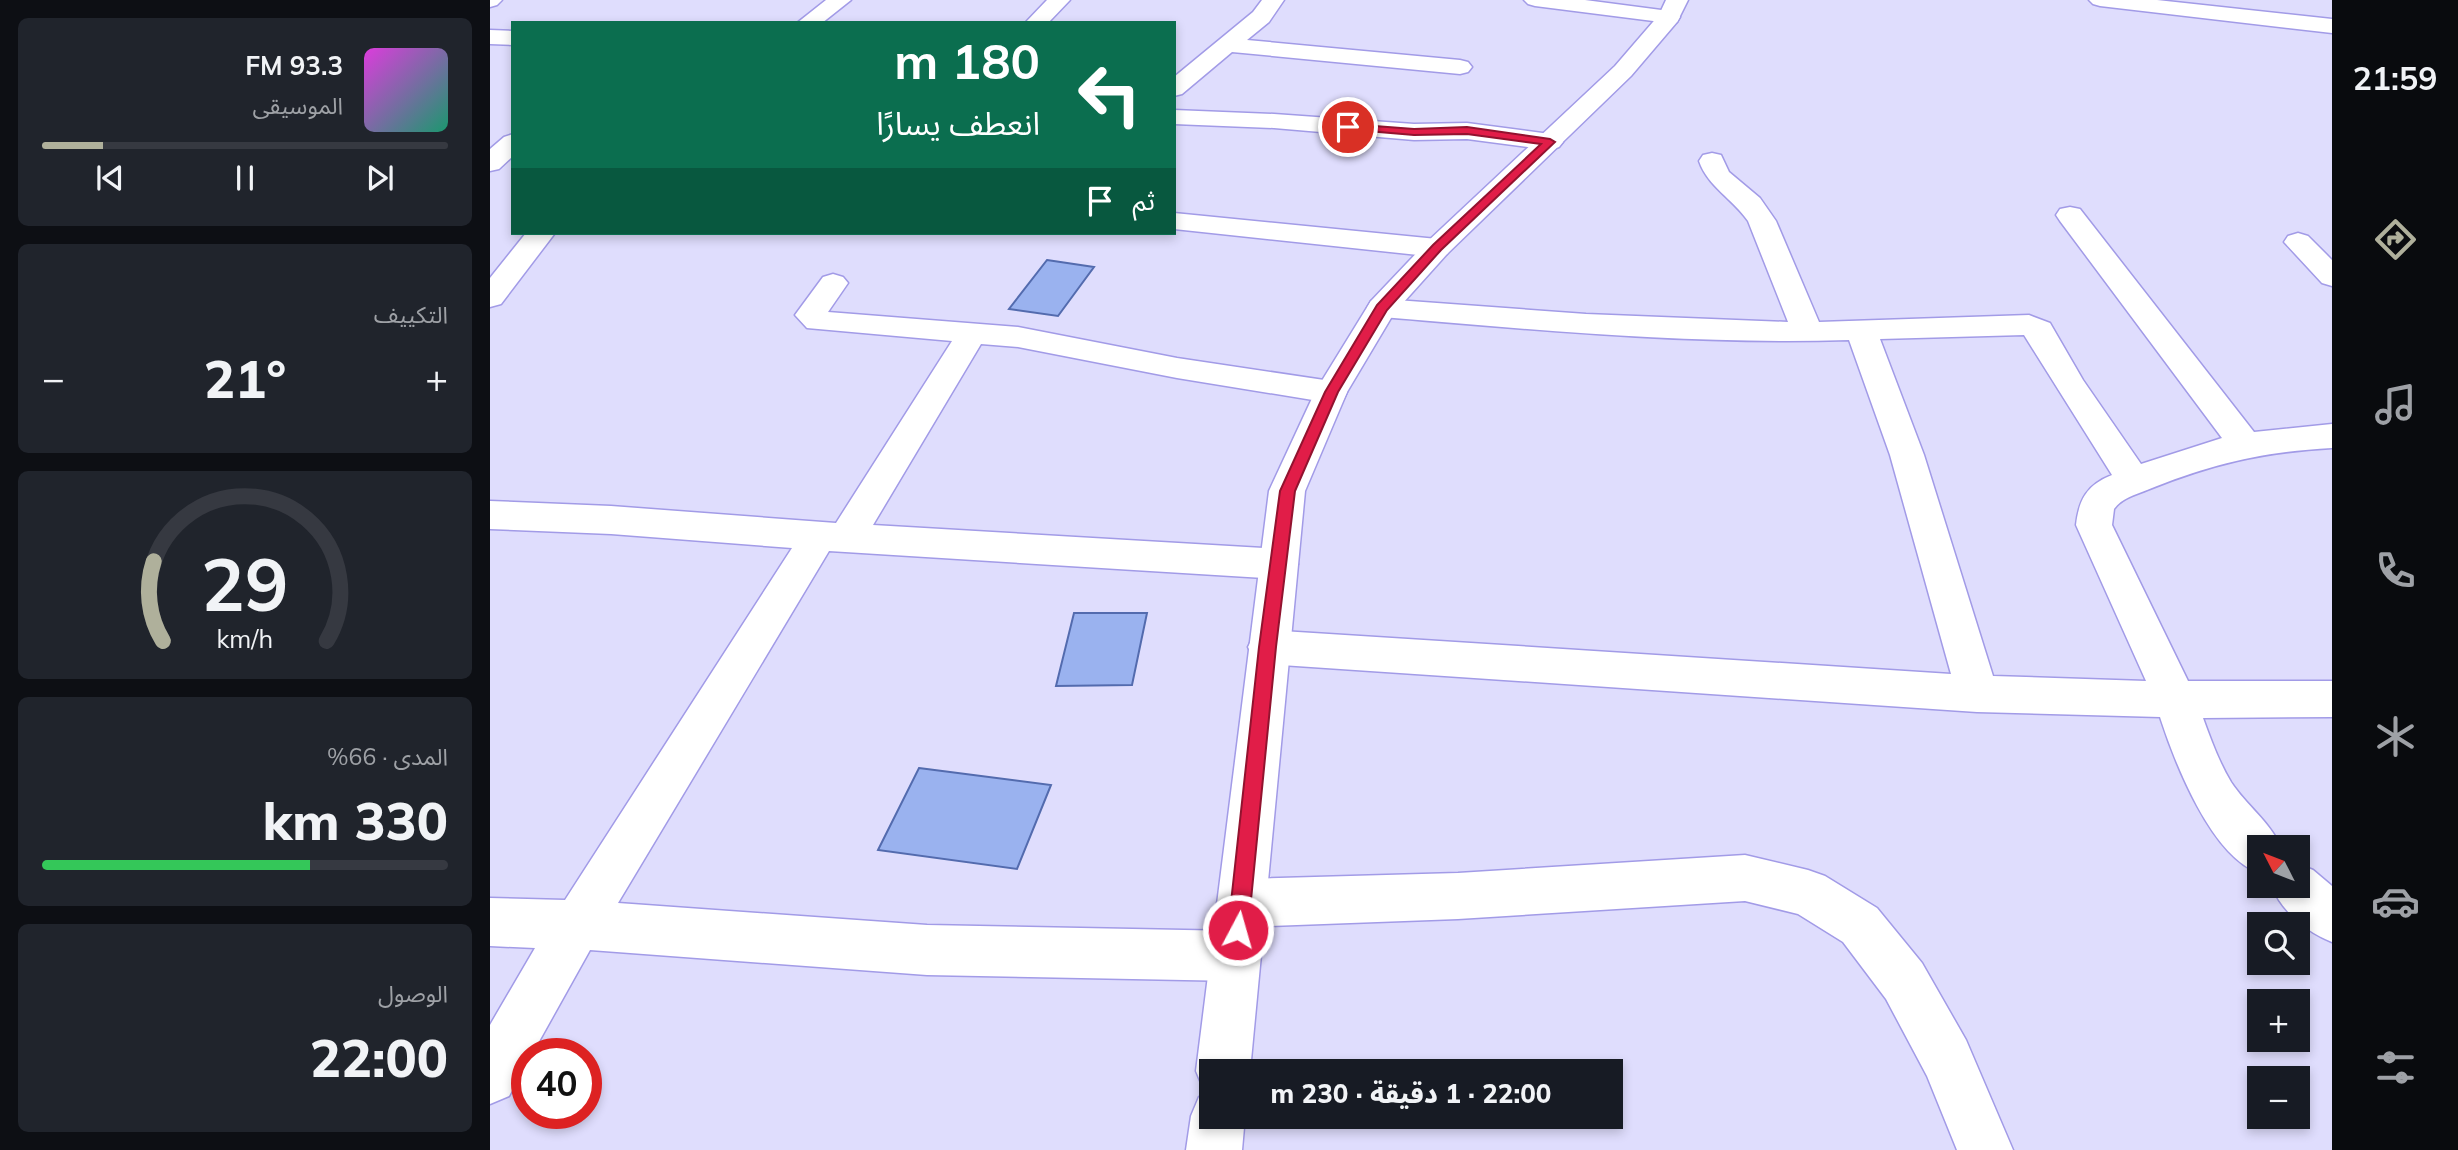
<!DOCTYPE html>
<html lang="ar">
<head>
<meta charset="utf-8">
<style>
	:root { --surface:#171b24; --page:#20242c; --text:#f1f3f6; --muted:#9ea1a6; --line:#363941; --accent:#afb09b }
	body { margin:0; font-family:Mulish,"Noto Sans Arabic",sans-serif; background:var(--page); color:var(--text); direction:rtl; height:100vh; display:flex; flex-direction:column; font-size:26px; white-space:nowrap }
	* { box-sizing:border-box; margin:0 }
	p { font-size:23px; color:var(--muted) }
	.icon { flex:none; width:38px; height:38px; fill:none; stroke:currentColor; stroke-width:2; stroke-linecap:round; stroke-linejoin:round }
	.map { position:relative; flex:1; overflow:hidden; direction:ltr }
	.details { display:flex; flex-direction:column; gap:18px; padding:18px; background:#0d0f14; width:490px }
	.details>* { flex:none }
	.guide { position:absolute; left:21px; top:21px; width:665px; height:214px; border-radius:0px; box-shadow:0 4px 10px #0003; direction:rtl; background:#0b6e4f; color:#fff; overflow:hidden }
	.needle { width:46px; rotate:312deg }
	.fabs { position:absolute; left:1757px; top:835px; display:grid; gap:14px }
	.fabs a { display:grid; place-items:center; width:63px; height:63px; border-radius:0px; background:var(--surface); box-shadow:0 4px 10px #0003; font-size:35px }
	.speed { position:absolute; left:21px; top:1038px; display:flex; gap:14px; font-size:35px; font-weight:700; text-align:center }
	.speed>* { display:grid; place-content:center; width:91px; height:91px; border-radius:50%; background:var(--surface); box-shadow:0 4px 10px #0003; line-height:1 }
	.speed .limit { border:10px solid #d22; background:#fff; color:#111 }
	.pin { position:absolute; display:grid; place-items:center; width:60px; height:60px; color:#fff; margin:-30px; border:4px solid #fff; border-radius:50%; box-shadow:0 2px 7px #0007 }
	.me { position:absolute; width:77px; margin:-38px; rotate:6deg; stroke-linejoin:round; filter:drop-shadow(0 0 5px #0008) }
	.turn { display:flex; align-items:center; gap:24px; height:147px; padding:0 21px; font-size:32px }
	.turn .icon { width:91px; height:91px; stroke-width:2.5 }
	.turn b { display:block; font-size:49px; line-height:60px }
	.then { display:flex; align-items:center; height:66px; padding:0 21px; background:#0003; gap:14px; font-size:26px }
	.big { font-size:52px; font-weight:800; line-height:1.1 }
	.details .widget { flex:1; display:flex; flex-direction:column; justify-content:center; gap:10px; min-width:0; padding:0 24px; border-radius:10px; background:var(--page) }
	.details .dial { align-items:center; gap:0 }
	.dial svg { height:182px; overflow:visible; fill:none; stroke:var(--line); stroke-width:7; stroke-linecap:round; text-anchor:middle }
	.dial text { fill:var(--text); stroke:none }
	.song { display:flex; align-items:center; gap:21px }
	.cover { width:84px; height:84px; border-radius:10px; background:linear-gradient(135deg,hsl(300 70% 55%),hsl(160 70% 35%)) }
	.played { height:7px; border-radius:4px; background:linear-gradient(90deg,var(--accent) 15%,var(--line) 15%) }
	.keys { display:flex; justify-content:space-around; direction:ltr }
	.heat { display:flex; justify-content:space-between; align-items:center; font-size:38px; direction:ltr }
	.charge { height:10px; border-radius:5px; background:linear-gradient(90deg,#34c759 66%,var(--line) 0) }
	.trip { position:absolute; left:709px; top:1059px; width:424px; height:70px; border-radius:0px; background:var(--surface); box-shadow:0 4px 10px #0003; font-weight:800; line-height:70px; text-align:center; direction:rtl }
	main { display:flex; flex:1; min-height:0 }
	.menu { display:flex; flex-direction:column; width:126px; justify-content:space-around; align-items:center; background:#090b0e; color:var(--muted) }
	.menu .icon { width:49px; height:49px }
	.menu .selected { color:var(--accent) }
	.menu b { font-size:32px; color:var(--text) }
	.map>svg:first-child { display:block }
	.building { fill:#9ab2ef; stroke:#536bae; stroke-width:2 }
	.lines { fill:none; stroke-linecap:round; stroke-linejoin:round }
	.street-casing { stroke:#a29be7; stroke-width:3 }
	.secondary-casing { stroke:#a29be7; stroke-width:3 }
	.street { fill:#fff; fill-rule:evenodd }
	.secondary { fill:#fff; fill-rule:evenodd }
	.route { fill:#e11d48; stroke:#92132f; stroke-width:2 }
</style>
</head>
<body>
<main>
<nav class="menu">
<b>21:59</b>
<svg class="icon selected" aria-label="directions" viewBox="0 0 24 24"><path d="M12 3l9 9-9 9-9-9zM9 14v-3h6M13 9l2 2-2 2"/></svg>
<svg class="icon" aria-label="music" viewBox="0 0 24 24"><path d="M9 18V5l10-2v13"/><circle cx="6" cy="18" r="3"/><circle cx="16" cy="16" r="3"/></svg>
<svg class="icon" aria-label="phone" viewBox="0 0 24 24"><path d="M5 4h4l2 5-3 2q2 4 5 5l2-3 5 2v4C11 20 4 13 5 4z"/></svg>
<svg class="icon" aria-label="climate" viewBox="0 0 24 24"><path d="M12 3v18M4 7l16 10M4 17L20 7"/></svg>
<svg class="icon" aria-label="car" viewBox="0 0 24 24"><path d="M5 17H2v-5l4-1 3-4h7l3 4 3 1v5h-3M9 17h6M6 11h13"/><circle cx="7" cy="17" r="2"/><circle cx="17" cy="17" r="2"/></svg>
<svg class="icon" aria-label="filters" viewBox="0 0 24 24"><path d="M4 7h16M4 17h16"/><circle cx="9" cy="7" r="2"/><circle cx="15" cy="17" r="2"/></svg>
</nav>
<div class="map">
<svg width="1842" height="1150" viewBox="0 0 1842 1150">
	<rect width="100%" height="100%" fill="#dfddfd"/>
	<path class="building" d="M557 260 604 267 568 316 519 309Z
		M584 613H657L642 685 566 686Z
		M429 768 561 785 527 869 388 850Z"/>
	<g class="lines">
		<defs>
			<path id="street" d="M0 0H12L7 5 0 7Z
				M336 0H361L332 23H307Z
				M557 0H580L558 23H535Z
				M772 0H794L779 22 757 40 970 60 978 62 982 67 978 72 970 74 742 52 692 94 684 96V77L763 12Z
				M1034 0H1095L1179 11 1187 12 1190 17 1187 22 1179 23 1045 6 1038 4Z
				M1599 0H1667L1842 19V33L1610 6 1603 4Z
				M0 30 23 31V45L0 44Z
				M684 110 784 114 924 124 977 123 1060 134 1069 137 1073 142 1069 147 1060 150 977 139 924 140 784 128 684 124Z
				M23 134V156L9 169 0 171V149L14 137Z
				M1222 153 1231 155 1239 172 1270 198 1286 221 1329 322 1539 315 1560 323 1593 380 1651 464 1732 438 1570 221 1566 215 1570 209 1580 207 1590 209 1764 432 1842 424V448C1771 452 1722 464 1657 490 1645 495 1632 498 1624 509L1622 525 1698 681H1842V717L1713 718C1721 740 1729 762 1741 782 1756 805 1780 822 1791 847H1769V873C1721 856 1685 763 1670 717L1487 712 778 664 764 659 758 647 764 635 778 630 1461 674 1400 455 1359 340C1203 345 1047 330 892 317L881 315 877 308 881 301 892 299 1096 314 1298 322 1258 221C1243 199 1218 187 1209 161L1213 155ZM1534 335 1622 475C1597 485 1589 499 1586 525L1656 681 1503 676 1434 455 1390 339Z
				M684 213 947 239 957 242 961 248 957 254 947 257 684 229Z
				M36 233H65L11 304 0 307V278Z
				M1808 233 1818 236 1842 260V286L1832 283 1794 242 1798 236Z
				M343 274 353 277 358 283 338 312 528 327 687 358 841 381 853 384 857 392 853 400 841 403 687 378 528 347 491 344 383 525 789 549 802 554 808 564 802 574 789 579 339 551 128 903 437 925 746 931 764 938 771 956 764 974 746 981 437 975 100 950 42 1054H37V1063L19 1096 0 1104V1025L45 948 0 946V898L75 900 302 548 121 534 0 529V501L121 506 346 523 462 341 317 328 305 315 333 277Z
				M1255 855 1318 870 1335 876 1387 908 1432 963 1476 1040 1523 1150H1467L1437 1076 1396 999 1353 942 1308 914 1255 901 968 919 751 927 734 920 727 903 734 886 751 879 968 873Z
				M1808 864 1823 870 1842 886V942C1817 932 1791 911 1782 886H1808Z"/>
			<path id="secondary" d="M1176 0H1198L1187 22 1141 76 957 254 904 313 857 392 815 491 760 1071H721V1116H755L752 1150H696L701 1116 709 1097 719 1092 714 1090 706 1071 779 491 825 392 881 301 937 242 1125 66 1169 15Z"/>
		</defs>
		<use href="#street" class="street-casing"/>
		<use href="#secondary" class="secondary-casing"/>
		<use href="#street" class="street"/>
		<use href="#secondary" class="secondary"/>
	</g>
	<path class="route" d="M858 124 924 129 977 127 1060 139 1065 142 951 250 897 310 848 392 805 491 786 647 758 930 756 937 748 940 741 937 738 930 769 647 790 491 835 392 887 305 943 245 1051 144 977 134 924 135 854 129 853 127Z"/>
</svg>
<div class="fabs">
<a><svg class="needle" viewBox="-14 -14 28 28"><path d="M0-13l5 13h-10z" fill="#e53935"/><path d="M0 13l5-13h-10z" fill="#9ea1a6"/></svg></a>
<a><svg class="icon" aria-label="search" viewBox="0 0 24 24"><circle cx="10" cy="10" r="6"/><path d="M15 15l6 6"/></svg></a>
<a>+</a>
<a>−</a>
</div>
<div class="speed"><div class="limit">40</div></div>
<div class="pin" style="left:858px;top:127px;background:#d93025"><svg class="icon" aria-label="arrive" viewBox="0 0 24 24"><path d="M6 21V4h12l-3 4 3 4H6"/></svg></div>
<svg class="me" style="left:748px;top:930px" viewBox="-20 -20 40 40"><circle r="17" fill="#e11d48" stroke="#fff" stroke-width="3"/><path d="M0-11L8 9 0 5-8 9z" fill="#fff"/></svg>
<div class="trip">22:00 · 1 دقيقة · 230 m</div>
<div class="guide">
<div class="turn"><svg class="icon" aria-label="left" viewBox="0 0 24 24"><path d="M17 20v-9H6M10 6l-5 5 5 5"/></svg><div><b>180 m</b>انعطف يسارًا</div></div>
<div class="then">ثم<svg class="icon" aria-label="arrive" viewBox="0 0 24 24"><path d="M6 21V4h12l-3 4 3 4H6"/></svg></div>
</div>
</div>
<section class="details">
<div class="widget">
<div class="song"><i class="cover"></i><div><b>93.3 FM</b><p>الموسيقى</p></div></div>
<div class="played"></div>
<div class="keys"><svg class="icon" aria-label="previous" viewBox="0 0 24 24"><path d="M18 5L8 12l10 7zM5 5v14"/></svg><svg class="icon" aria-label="pause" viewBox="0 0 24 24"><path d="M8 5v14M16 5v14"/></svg><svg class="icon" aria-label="next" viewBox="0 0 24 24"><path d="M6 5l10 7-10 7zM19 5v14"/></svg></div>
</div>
<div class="widget"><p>التكييف</p>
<div class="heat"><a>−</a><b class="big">21°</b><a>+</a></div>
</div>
<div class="widget dial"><svg viewBox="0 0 100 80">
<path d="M14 69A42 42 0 1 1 86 69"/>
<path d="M14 69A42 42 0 0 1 10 34" stroke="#afb09b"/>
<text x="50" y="56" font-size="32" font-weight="700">29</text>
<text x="50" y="72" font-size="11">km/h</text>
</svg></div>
<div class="widget"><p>المدى · 66%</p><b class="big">330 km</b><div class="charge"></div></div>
<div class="widget"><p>الوصول</p><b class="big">22:00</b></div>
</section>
</main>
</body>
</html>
